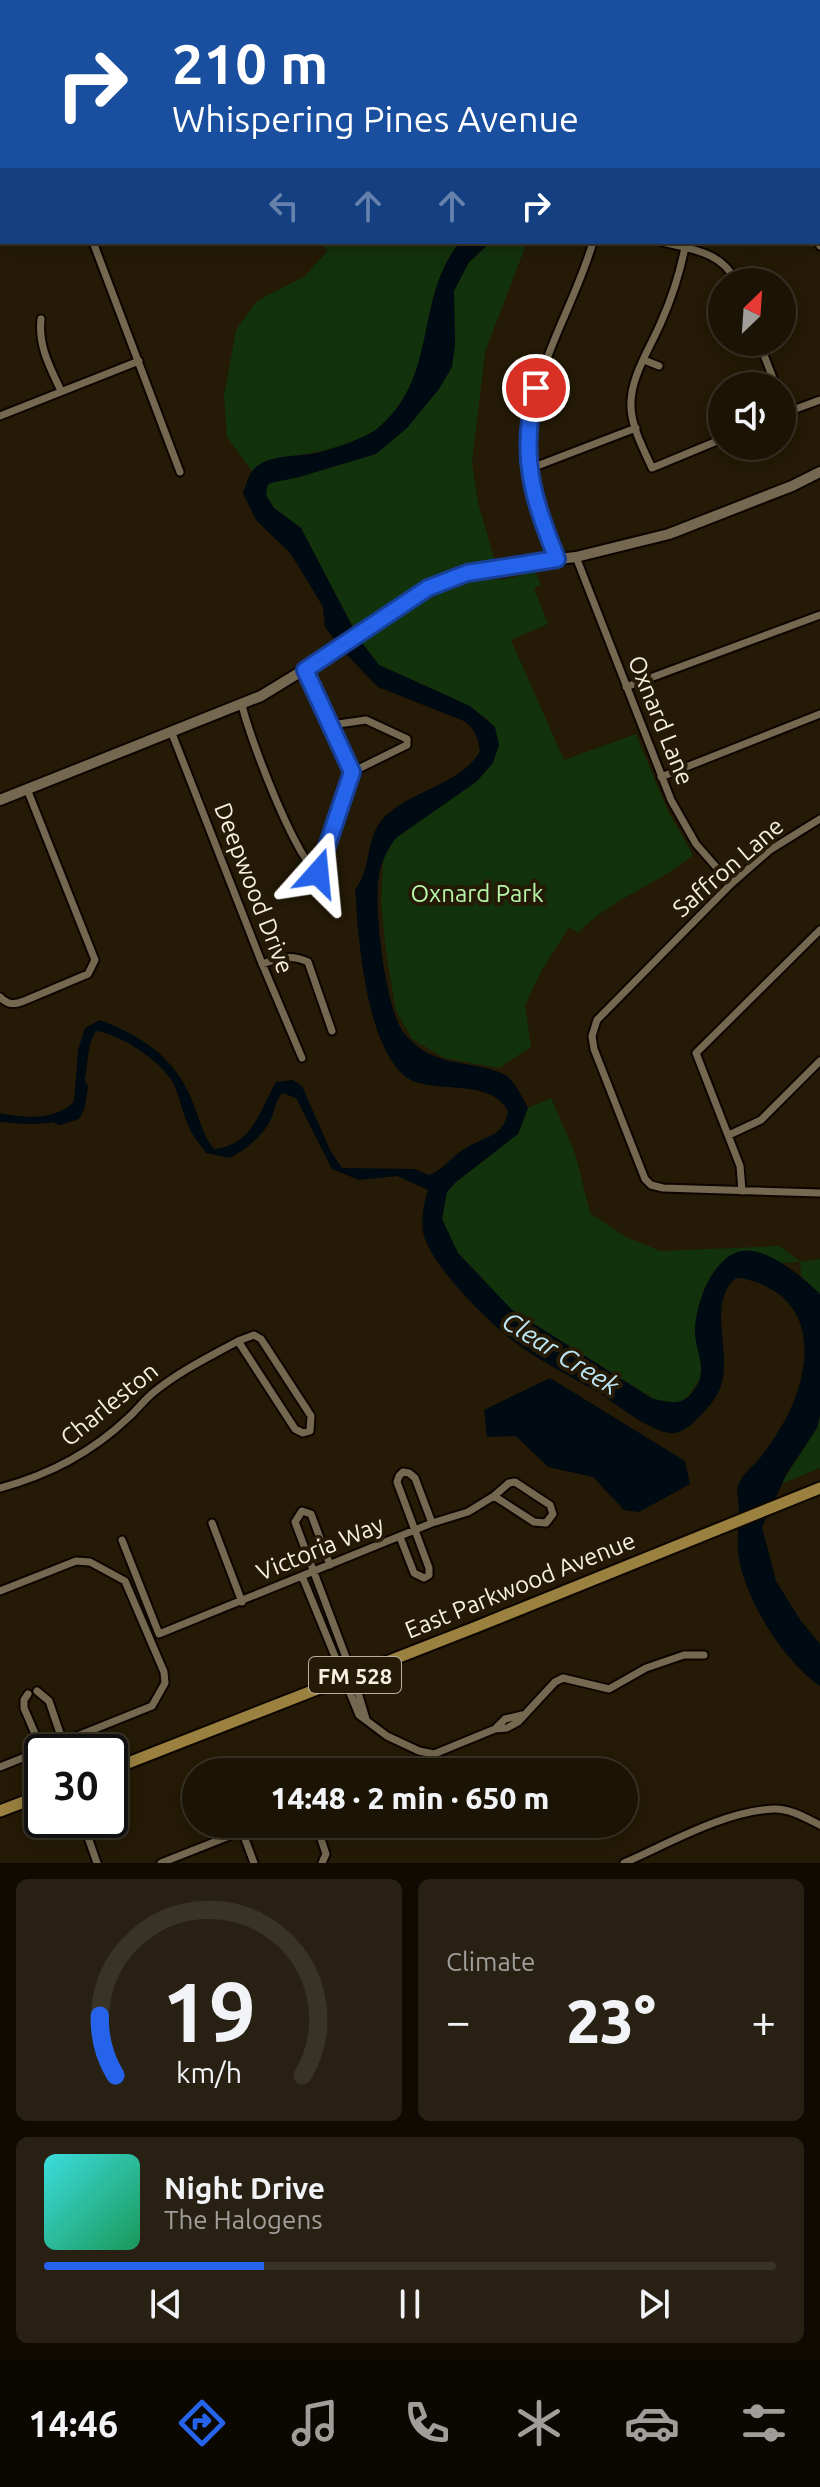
<!DOCTYPE html>
<html lang="en">
<head>
<meta charset="utf-8">
<style>
	:root { --surface:#1b1404; --page:#282113; --text:#f1f3f6; --muted:#a09e9a; --line:#393326; --accent:#2563eb }
	body { margin:0; font-family:Ubuntu,sans-serif; background:var(--page); color:var(--text); height:100vh; display:flex; flex-direction:column; font-size:30px; white-space:nowrap }
	* { box-sizing:border-box; margin:0 }
	p { font-size:26px; color:var(--muted) }
	.icon { flex:none; width:44px; height:44px; fill:none; stroke:currentColor; stroke-width:2; stroke-linecap:round; stroke-linejoin:round }
	.map { position:relative; height:1863px; overflow:hidden }
	.side { display:flex; flex-direction:column; gap:16px; padding:16px; background:#0f0b02; flex:1 }
	.side>* { flex:none }
	.top-card { position:absolute; left:0px; top:0px; width:820px; height:244px; box-shadow:0 4px 20px #0003,0 0 0 2px var(--line); background:#1a4fa0; color:#fff; overflow:hidden }
	.needle { width:52px; rotate:25deg }
	.buttons { position:absolute; left:708px; top:268px; display:grid; gap:16px }
	.buttons a { display:grid; place-items:center; width:88px; height:88px; border-radius:50%; background:var(--surface); box-shadow:0 4px 20px #0003,0 0 0 2px var(--line); font-size:40px }
	.speed { position:absolute; left:24px; top:1734px; display:flex; gap:16px; font-size:40px; font-weight:700; text-align:center }
	.speed>* { display:grid; place-content:center; width:104px; height:104px; border-radius:50%; background:var(--surface); box-shadow:0 4px 20px #0003,0 0 0 2px var(--line); line-height:1 }
	.speed .limit { border:4px solid #111; border-radius:12px; background:#fff; color:#111 }
	.pin { position:absolute; display:grid; place-items:center; width:68px; height:68px; color:#fff; margin:-34px; border:4px solid #fff; border-radius:50%; box-shadow:0 2px 8px #0007 }
	.me { position:absolute; width:88px; margin:-44px; rotate:18deg; stroke-linejoin:round; filter:drop-shadow(0 0 6px #0008) }
	.turn { display:flex; align-items:center; gap:28px; height:168px; padding:0 40px; font-size:36px }
	.turn .icon { width:104px; height:104px; stroke-width:2.5 }
	.turn b { display:block; font-size:56px; line-height:68px }
	.lanes { display:flex; align-items:center; height:76px; padding:0 40px; background:#0003; justify-content:center; gap:40px; direction:ltr }
	.lanes .off { opacity:.35 }
	.big { font-size:60px; font-weight:800; line-height:1.1 }
	.side .widget { flex:1; display:flex; flex-direction:column; justify-content:center; gap:12px; min-width:0; padding:0 28px; border-radius:12px; background:var(--page) }
	.side .dial { align-items:center; gap:0 }
	.dial svg { height:208px; overflow:visible; fill:none; stroke:var(--line); stroke-width:7; stroke-linecap:round; text-anchor:middle }
	.dial text { fill:var(--text); stroke:none }
	.song { display:flex; align-items:center; gap:24px }
	.cover { width:96px; height:96px; border-radius:12px; background:linear-gradient(135deg,hsl(180 70% 55%),hsl(150 70% 35%)) }
	.played { height:8px; border-radius:4px; background:linear-gradient(90deg,var(--accent) 30%,var(--line) 30%) }
	.keys { display:flex; justify-content:space-around; direction:ltr }
	.heat { display:flex; justify-content:space-between; align-items:center; font-size:44px; direction:ltr }
	.side .tiles { flex:1; display:grid; gap:16px; grid-template-columns:1fr 1fr }
	.widget:last-child { grid-column:span 2 }
	.trip { position:absolute; left:182px; top:1758px; width:456px; height:80px; border-radius:40px; background:var(--surface); box-shadow:0 4px 20px #0003,0 0 0 2px var(--line); font-weight:800; line-height:80px; text-align:center }
	.dock { display:flex; height:128px; justify-content:space-around; align-items:center; background:#0b0802; color:var(--muted) }
	.dock .icon { width:56px; height:56px }
	.dock .active { color:var(--accent) }
	.dock b { font-size:36px; color:var(--text) }
	.map>svg:first-child { display:block }
	.green { fill:#12320c }
	.water { fill:#000a12 }
	.lines { fill:none; stroke-linecap:round; stroke-linejoin:round }
	.river { stroke:#000a12; stroke-width:12 }
	.street-casing { stroke:#0d0500; stroke-width:11 }
	.secondary-casing { stroke:#0d0500; stroke-width:14 }
	.primary-casing { stroke:#0d0500; stroke-width:15 }
	.street { stroke:#746850; stroke-width:7 }
	.secondary { stroke:#746850; stroke-width:10 }
	.primary { stroke:#9a8140; stroke-width:11 }
	.route-casing { stroke:#184099; stroke-width:20 }
	.route { stroke:#2563eb; stroke-width:14 }
	.labels { text-anchor:middle; dominant-baseline:central; stroke-width:8; stroke-linejoin:round; paint-order:stroke }
	.shield { fill:#241a05; stroke:#b8afa0; stroke-width:2 }
	.shield-label { font-size:22px; font-weight:bold; fill:#f7efe2 }
	.street-label { font-size:24px; fill:#f7efe2; stroke:#241a05 }
	.park-label { font-size:24px; fill:#b5f6a9; stroke:#241a05 }
	.water-label { font-size:26px; font-style:italic; fill:#bde7f7; stroke:#241a05 }
</style>
</head>
<body>
<div class="map">
<svg width="820" height="1863" viewBox="0 0 820 1863">
	<rect width="100%" height="100%" fill="#241a05"/>
	<path class="green" d="M317 242H460C413 300 440 377 378 428 356 446 307 454 280 459 276 460 271 459 268 460 263 462 257 468 252 471L227 437 224 396 236 330 257 301 305 276 328 250Z
		M491 242H527L485 352 472 463 478 502 500 580 535 572 541 585 534 588 548 624 511 640 564 760 636 734 667 809 693 855C657 885 610 899 578 933L569 927 542 970 525 1005 531 1047 499 1068 444 1058 412 1039 396 1011 386 952 381 902 384 849 406 825 476 782 493 763 489 720 455 699 379 665 359 639 301 528 274 508 266 495 267 486 270 483 299 477 376 454 455 345 454 291 469 262Z
		M551 1098 575 1153 590 1213 626 1237 660 1251 779 1246 801 1262 820 1259V1294L801 1276 800 1262 779 1263 755 1252 704 1288 695 1333 702 1361 700 1378 688 1397 676 1403 654 1399 512 1310 458 1253 442 1219 447 1192 456 1182 518 1134 528 1108Z
		M820 1416V1468L781 1484 817 1428Z"/>
	<path class="water" d="M460 242H491L469 262 454 291 455 345 452 367 439 389 407 428 376 454 299 477 270 483 267 486 266 495 274 508 301 528 359 639 379 665 470 706 495 727 499 745 493 763 476 782 396 838C389 847 383 858 380 870 372 903 385 998 400 1027 404 1035 414 1044 421 1049 446 1067 491 1063 508 1077 517 1085 522 1097 528 1108L518 1134 456 1182 447 1192 442 1219 458 1253 512 1310 653 1399C665 1401 678 1406 688 1397 712 1373 696 1357 695 1333 694 1304 716 1244 753 1251 778 1256 802 1277 820 1294V1416L817 1428 787 1473 762 1527 776 1581 801 1621 820 1644V1686C784 1661 747 1603 739 1559 736 1543 739 1525 739 1510 739 1502 736 1493 738 1486 743 1472 752 1468 760 1458 768 1448 775 1437 781 1427 806 1386 820 1322 776 1292 763 1284 752 1279 736 1278 707 1302 731 1350 722 1382 719 1395 711 1404 703 1413 696 1420 689 1428 679 1432 659 1440 617 1404 599 1393 574 1378 539 1361 516 1343 489 1323 429 1264 423 1232 421 1219 424 1202 428 1190L397 1176 359 1180 332 1169 296 1098 282 1093C276 1101 275 1108 272 1117 264 1135 247 1149 230 1158L206 1153C201 1145 193 1137 189 1127 182 1113 180 1096 172 1081 159 1060 120 1034 96 1031 88 1044 88 1057 86 1073 84 1083 84 1100 78 1110 67 1128 18 1124 0 1122V1113C26 1118 54 1121 74 1102L78 1050 85 1028 100 1020C140 1035 174 1057 191 1098 199 1116 201 1133 214 1149 252 1146 260 1110 276 1082L293 1080 302 1086 330 1150 342 1168 415 1169 429 1175C445 1169 451 1156 466 1148 484 1137 505 1136 508 1111 492 1079 438 1093 411 1080 402 1076 395 1066 390 1058 368 1022 361 961 357 919 356 909 357 899 355 889 371 872 365 841 381 821 407 790 461 786 480 751 478 738 475 729 464 721L378 687 342 650 325 627 323 607 310 585 290 553 256 520 243 493C246 486 248 476 253 470 267 454 297 457 316 453 333 449 366 438 378 428 440 376 413 300 460 242Z
		M550 1378 685 1461 690 1484 639 1512 624 1510 593 1477 548 1467 516 1436 487 1437 484 1410Z"/>
	<g class="lines">
		<path class="river" d="M59 1119 75 1114 79 1106 82 1087"/>
		<defs>
			<path id="street" d="M48 0 49 2
				M163 0V2
				M585 0 586 2
				M683 0V2
				M181 2V0
				M818 40H820
				M0 153 2 158
				M0 174H2
				M818 241 820 246
				M93 242 180 472
				M662 242C691 249 723 252 736 282
				M686 242C681 269 673 295 662 320 651 347 629 378 631 408 632 428 644 450 652 468L722 439
				M41 319C38 346 50 367 61 391
				M759 342 776 386
				M644 360 659 366
				M782 400 787 413
				M782 414 820 400
				M0 416 139 361
				M529 469 636 428
				M576 557 671 800 696 844 731 884
				M557 559C545 530 533 502 529 471 518 388 571 318 593 242
				M626 687 820 615
				M242 705C249 736 295 858 318 873L352 772 305 670
				M331 725 366 720 407 739V745L352 772
				M171 731 261 961 302 1058
				M661 777 820 714
				M820 819 770 850 731 884 597 1020 592 1036 594 1049 645 1179 651 1185 663 1188 820 1193
				M262 964C279 958 291 954 308 962L332 1031
				M0 997C8 1005 14 1005 24 1001L88 974 95 960 27 789
				M729 1135 761 1120 820 1061
				M742 1191 740 1166 696 1053 820 930
				M254 1335 261 1339 311 1416 310 1431 303 1433 295 1429 238 1341Z
				M515 1482 550 1505 553 1514 546 1523 534 1522 494 1496 509 1483Z
				M0 1488C49 1475 91 1453 128 1418 137 1410 144 1400 154 1392 180 1371 209 1357 238 1341
				M212 1523 242 1602
				M400 1537 414 1573 424 1578 429 1575V1568L397 1482 399 1476 403 1472 409 1473 415 1478 432 1523
				M122 1540 159 1634 432 1523 468 1512 494 1496
				M330 1565 311 1514 302 1511 295 1522 353 1676 366 1719
				M302 1576 359 1715 387 1736 419 1751 434 1754 495 1729 507 1728 518 1722 555 1682 563 1678 609 1689 646 1668 684 1655H704
				M0 1591 76 1561 90 1562 125 1581 164 1672 165 1683 152 1706 0 1767
				M37 1691 49 1701 63 1742
				M28 1694 24 1700V1708L42 1750
				M495 1729 505 1719 522 1715
				M82 1820 97 1863
				M316 1824 326 1854 322 1863
				M242 1831 254 1863
				M161 1863 260 1824
				M624 1863C670 1843 722 1812 773 1809 789 1808 806 1818 820 1825"/>
			<path id="secondary" d="M0 800 261 696 315 663 405 601 448 579 505 565 576 557 669 534 792 486 820 472"/>
			<path id="primary" d="M110 1770 476 1627 820 1488
				M0 1811 42 1795"/>
		</defs>
		<use href="#street" class="street-casing"/>
		<use href="#secondary" class="secondary-casing"/>
		<use href="#primary" class="primary-casing"/>
		<use href="#street" class="street"/>
		<use href="#secondary" class="secondary"/>
		<use href="#primary" class="primary"/>
	</g>
	<g class="lines">
		<defs>
			<path id="route" d="M318 873 352 772 305 670 428 588 467 573 557 559C532 496 519 456 536 388"/>
		</defs>
		<use href="#route" class="route-casing"/>
		<use href="#route" class="route"/>
	</g>
	<g class="labels">
		<rect class="shield" x="309" y="1657" width="92" height="36" rx="6"/>
		<g class="shield-label">
			<text x="355" y="1675">FM 528</text>
		</g>
		<g class="street-label">
			<text transform="translate(661 720) rotate(68)">Oxnard Lane</text>
			<text transform="translate(728 867) rotate(-41)">Saffron Lane</text>
			<text transform="translate(254 888) rotate(69)">Deepwood Drive</text>
			<text transform="translate(109 1404) rotate(-39)">Charleston</text>
			<text transform="translate(320 1548) rotate(-22)">Victoria Way</text>
			<text transform="translate(520 1585) rotate(-22)">East Parkwood Avenue</text>
		</g>
		<g class="park-label">
			<text x="477" y="893">Oxnard Park</text>
		</g>
		<g class="water-label">
			<text transform="translate(561 1353) rotate(32)">Clear Creek</text>
		</g>
	</g>
</svg>
<div class="buttons">
<a><svg class="needle" viewBox="-14 -14 28 28"><path d="M0-13l5 13h-10z" fill="#e53935"/><path d="M0 13l5-13h-10z" fill="#a09e9a"/></svg></a>
<a><svg class="icon" aria-label="sound" viewBox="0 0 24 24"><path d="M4 9h4l5-4v14l-5-4H4zM17 9q2 3 0 6"/></svg></a>
</div>
<div class="speed"><div class="limit">30</div></div>
<div class="pin" style="left:536px;top:388px;background:#d93025"><svg class="icon" aria-label="arrive" viewBox="0 0 24 24"><path d="M6 21V4h12l-3 4 3 4H6"/></svg></div>
<svg class="me" style="left:318px;top:873px" viewBox="-20 -20 40 40"><path d="M0-17L14 15 0 8-14 15z" fill="#2563eb" stroke="#fff" stroke-width="4"/></svg>
<div class="trip">14:48 · 2 min · 650 m</div>
<div class="top-card">
<div class="turn"><svg class="icon" aria-label="right" viewBox="0 0 24 24"><path d="M7 20v-9h11M14 6l5 5-5 5"/></svg><div><b>210 m</b>Whispering Pines Avenue</div></div>
<div class="lanes"><svg class="icon off" aria-label="left" viewBox="0 0 24 24"><path d="M17 20v-9H6M10 6l-5 5 5 5"/></svg><svg class="icon off" aria-label="ahead" viewBox="0 0 24 24"><path d="M12 20V5M6 11l6-6 6 6"/></svg><svg class="icon off" aria-label="ahead" viewBox="0 0 24 24"><path d="M12 20V5M6 11l6-6 6 6"/></svg><svg class="icon" aria-label="right" viewBox="0 0 24 24"><path d="M7 20v-9h11M14 6l5 5-5 5"/></svg></div>
</div>
</div>
<section class="side">
<div class="tiles">
<div class="widget dial"><svg viewBox="0 0 100 80">
<path d="M14 69A42 42 0 1 1 86 69"/>
<path d="M14 69A42 42 0 0 1 8 46" stroke="#2563eb"/>
<text x="50" y="56" font-size="32" font-weight="700">19</text>
<text x="50" y="72" font-size="11">km/h</text>
</svg></div>
<div class="widget"><p>Climate</p>
<div class="heat"><a>−</a><b class="big">23°</b><a>+</a></div>
</div>
<div class="widget">
<div class="song"><i class="cover"></i><div><b>Night Drive</b><p>The Halogens</p></div></div>
<div class="played"></div>
<div class="keys"><svg class="icon" aria-label="previous" viewBox="0 0 24 24"><path d="M18 5L8 12l10 7zM5 5v14"/></svg><svg class="icon" aria-label="pause" viewBox="0 0 24 24"><path d="M8 5v14M16 5v14"/></svg><svg class="icon" aria-label="next" viewBox="0 0 24 24"><path d="M6 5l10 7-10 7zM19 5v14"/></svg></div>
</div>
</div>
</section>
<nav class="dock">
<b>14:46</b>
<svg class="icon active" aria-label="directions" viewBox="0 0 24 24"><path d="M12 3l9 9-9 9-9-9zM9 14v-3h6M13 9l2 2-2 2"/></svg>
<svg class="icon" aria-label="music" viewBox="0 0 24 24"><path d="M9 18V5l10-2v13"/><circle cx="6" cy="18" r="3"/><circle cx="16" cy="16" r="3"/></svg>
<svg class="icon" aria-label="phone" viewBox="0 0 24 24"><path d="M5 4h4l2 5-3 2q2 4 5 5l2-3 5 2v4C11 20 4 13 5 4z"/></svg>
<svg class="icon" aria-label="climate" viewBox="0 0 24 24"><path d="M12 3v18M4 7l16 10M4 17L20 7"/></svg>
<svg class="icon" aria-label="car" viewBox="0 0 24 24"><path d="M5 17H2v-5l4-1 3-4h7l3 4 3 1v5h-3M9 17h6M6 11h13"/><circle cx="7" cy="17" r="2"/><circle cx="17" cy="17" r="2"/></svg>
<svg class="icon" aria-label="filters" viewBox="0 0 24 24"><path d="M4 7h16M4 17h16"/><circle cx="9" cy="7" r="2"/><circle cx="15" cy="17" r="2"/></svg>
</nav>
</body>
</html>
